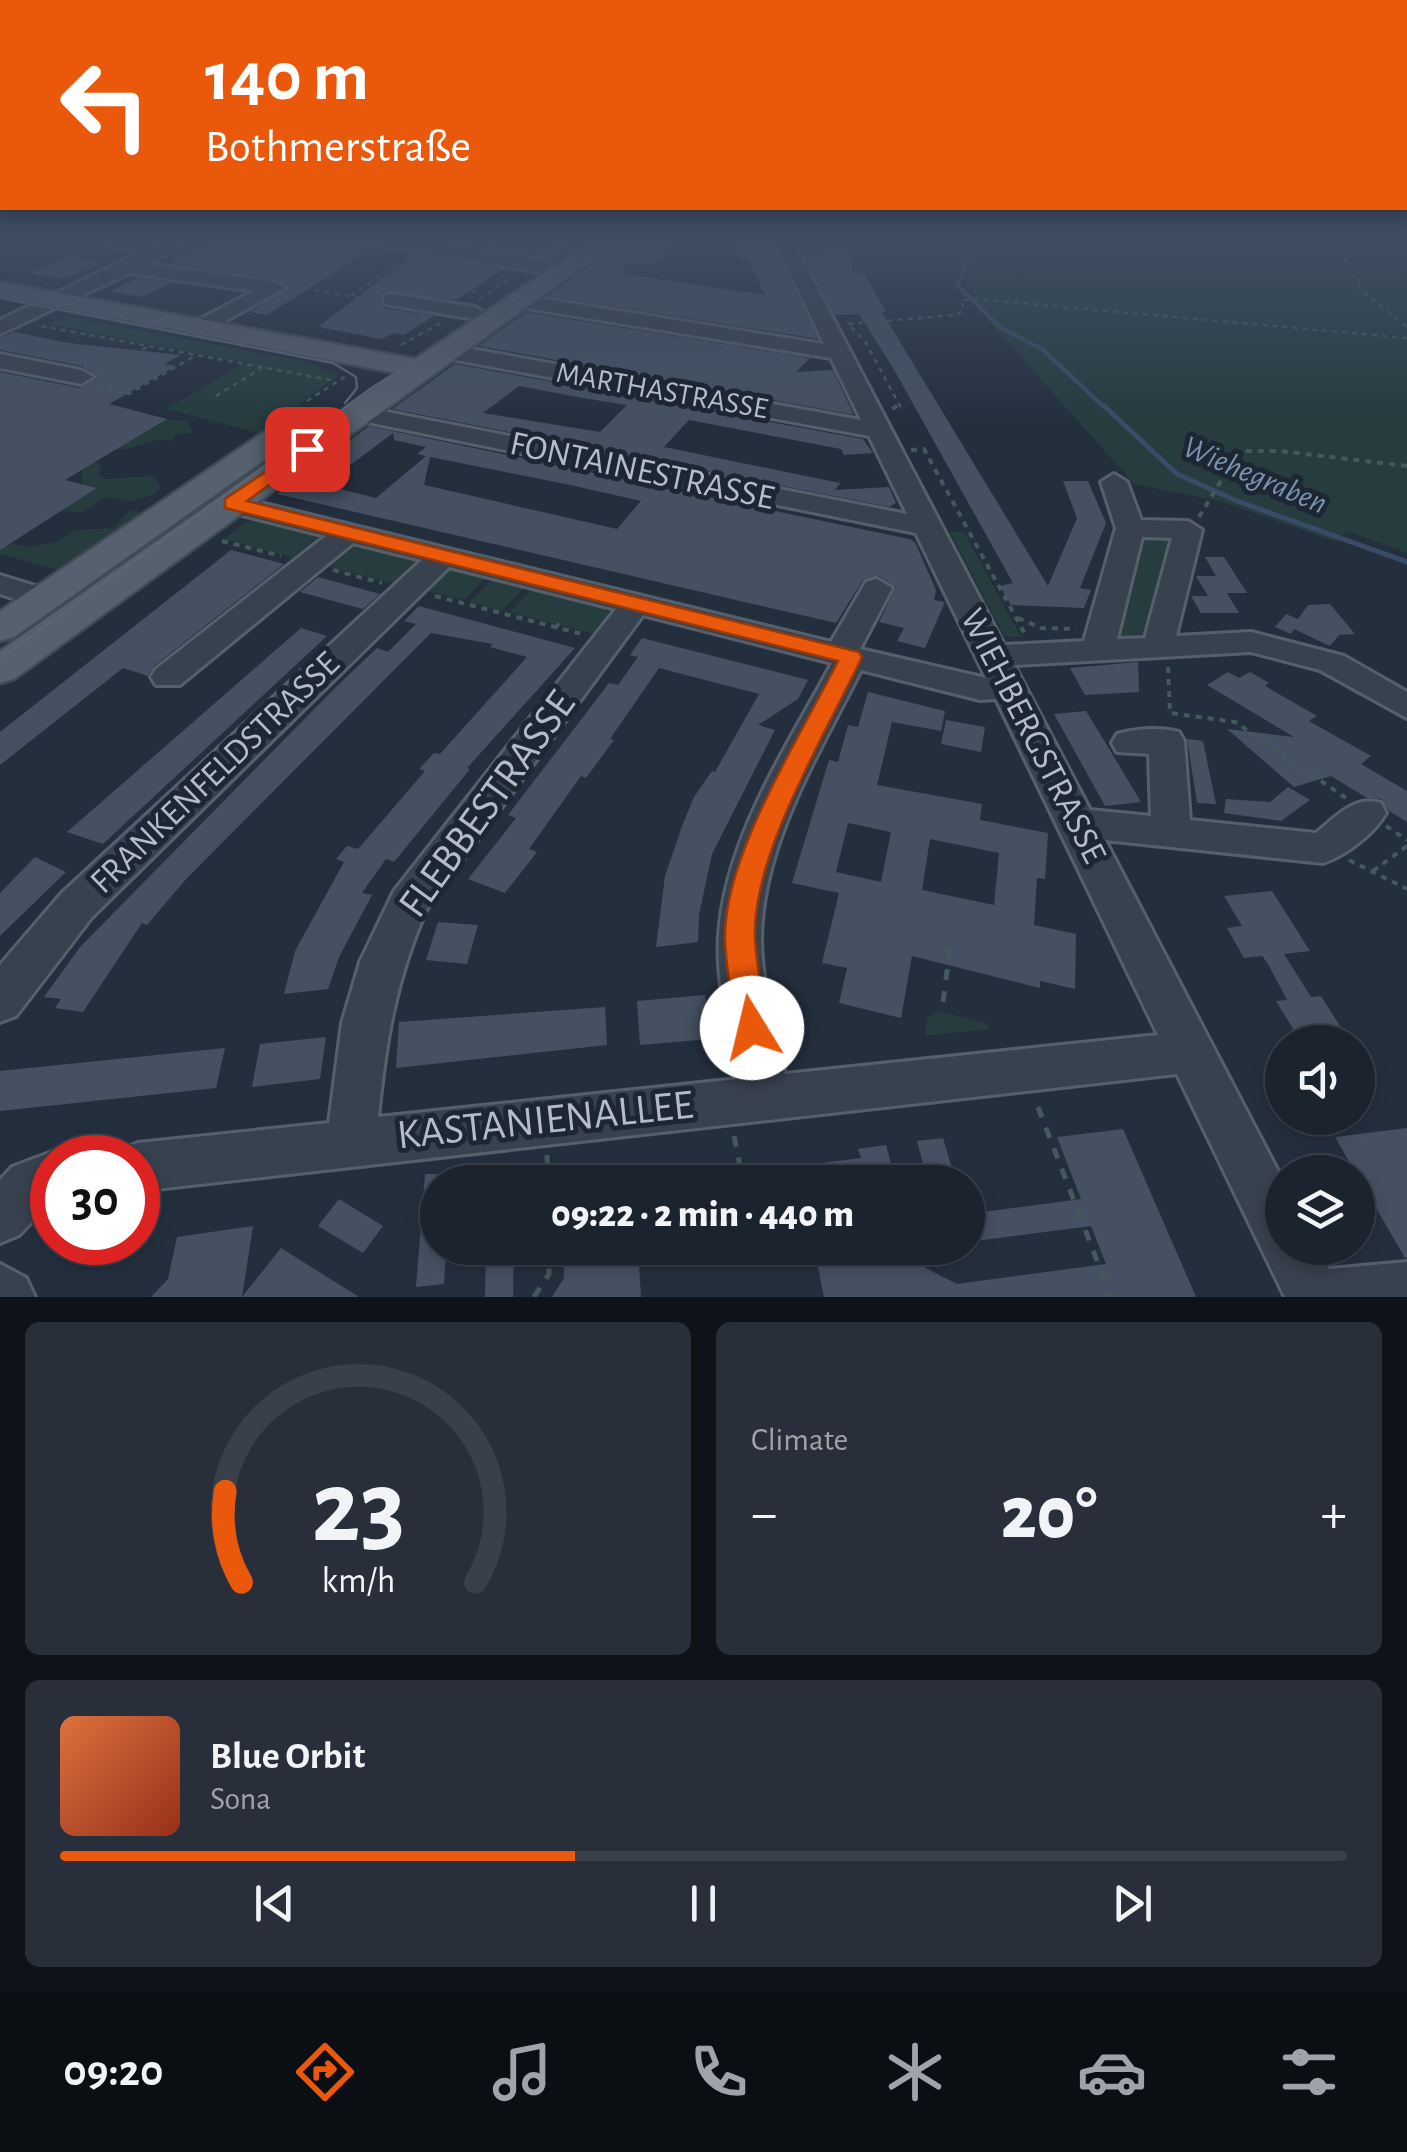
<!DOCTYPE html>
<html lang="en">
<head>
<meta charset="utf-8">
<style>
	:root { --surface:#1b232e; --page:#282f3a; --text:#f1f3f6; --muted:#a0a4aa; --line:#39404a; --accent:#ea580c }
	body { margin:0; font-family:"Alegreya Sans",sans-serif; background:var(--page); color:var(--text); height:100vh; display:flex; flex-direction:column; font-size:38px; white-space:nowrap }
	* { box-sizing:border-box; margin:0 }
	p { font-size:32px; color:var(--muted) }
	.icon { flex:none; width:55px; height:55px; fill:none; stroke:currentColor; stroke-width:2; stroke-linecap:round; stroke-linejoin:round }
	.map { position:relative; height:1297px; overflow:hidden }
	.details { display:flex; flex-direction:column; gap:25px; padding:25px; background:#0f1319; flex:1 }
	.details>* { flex:none }
	.top-card { position:absolute; left:0px; top:0px; width:1408px; height:210px; box-shadow:0 5px 15px #0003,0 0 0 2px var(--line); background:#ea580c; color:#fff; overflow:hidden }
	.buttons { position:absolute; left:1265px; top:1025px; display:grid; gap:20px }
	.buttons a { display:grid; place-items:center; width:110px; height:110px; border-radius:50%; background:var(--surface); box-shadow:0 5px 15px #0003,0 0 0 2px var(--line); font-size:50px }
	.speed { position:absolute; left:30px; top:1135px; display:flex; gap:20px; font-size:50px; font-weight:700; text-align:center }
	.speed>* { display:grid; place-content:center; width:130px; height:130px; border-radius:50%; background:var(--surface); box-shadow:0 5px 15px #0003,0 0 0 2px var(--line); line-height:1 }
	.speed .limit { border:15px solid #d22; background:#fff; color:#111 }
	.pin { position:absolute; display:grid; place-items:center; width:85px; height:85px; color:#fff; margin:-42px; border-radius:20px; box-shadow:0 5px 15px #0006 }
	.me { position:absolute; width:110px; margin:-55px; rotate:351deg; stroke-linejoin:round; filter:drop-shadow(0 0 8px #0008) }
	.turn { display:flex; align-items:center; gap:35px; height:210px; padding:0 40px; font-size:45px }
	.turn .icon { width:130px; height:130px; stroke-width:2.5 }
	.turn b { display:block; font-size:70px; line-height:85px }
	.big { font-size:75px; font-weight:800; line-height:1.1 }
	.details .card { flex:1; display:flex; flex-direction:column; justify-content:center; gap:15px; min-width:0; padding:0 35px; border-radius:15px; background:var(--page) }
	.details .dial { align-items:center; gap:0 }
	.dial svg { height:260px; overflow:visible; fill:none; stroke:var(--line); stroke-width:7; stroke-linecap:round; text-anchor:middle }
	.dial text { fill:var(--text); stroke:none }
	.song { display:flex; align-items:center; gap:30px }
	.cover { width:120px; height:120px; border-radius:15px; background:linear-gradient(135deg,hsl(20 70% 55%),hsl(10 70% 35%)) }
	.played { height:10px; border-radius:5px; background:linear-gradient(90deg,var(--accent) 40%,var(--line) 40%) }
	.keys { display:flex; justify-content:space-around; direction:ltr }
	.heat { display:flex; justify-content:space-between; align-items:center; font-size:55px; direction:ltr }
	.details .tiles { flex:1; display:grid; gap:25px; grid-template-columns:1fr 1fr }
	.card:last-child { grid-column:span 2 }
	.trip { position:absolute; left:420px; top:1165px; width:565px; height:100px; border-radius:50px; background:var(--surface); box-shadow:0 5px 15px #0003,0 0 0 2px var(--line); font-weight:800; line-height:100px; text-align:center }
	.dock { display:flex; height:160px; justify-content:space-around; align-items:center; background:#0b0e12; color:var(--muted) }
	.dock .icon { width:70px; height:70px }
	.dock .active { color:var(--accent) }
	.dock b { font-size:45px; color:var(--text) }
	.map>svg:first-child { display:block }
	.green { fill:#263c3f }
	.lines { fill:none; stroke-linecap:round; stroke-linejoin:round }
	.stream-far1 { stroke:#394c67; stroke-width:4 }
	.stream { stroke:#394c67; stroke-width:5 }
	.building { fill:#455162; fill-rule:evenodd }
	.minor-casing { stroke:#565f6c; stroke-width:6 }
	.major-casing { stroke:#414a57; stroke-width:5 }
	.path-far2 { stroke:#44595c; stroke-width:2.5; stroke-dasharray:5 5; stroke-linecap:butt }
	.path-far1 { stroke:#44595c; stroke-width:4; stroke-dasharray:6 6; stroke-linecap:butt }
	.path { stroke:#44595c; stroke-width:5; stroke-dasharray:11 11; stroke-linecap:butt }
	.minor { fill:#38414e; fill-rule:evenodd }
	.major { fill:#56606e; fill-rule:evenodd }
	.tram { stroke:#5a6575; stroke-width:2.5 }
	.route { fill:#ea580c; stroke:#983908; stroke-width:2.5 }
	.labels { text-anchor:middle; dominant-baseline:central; stroke-width:10; stroke-linejoin:round; paint-order:stroke }
	.far-street-label { font-size:30px; fill:#b4bcc9; stroke:#1d2633 }
	.far-water-label { font-size:32px; font-style:italic; fill:#7c92b1; stroke:#1d2633 }
	.street-label { font-size:35px; fill:#b4bcc9; stroke:#1d2633 }
	.near-street-label { font-size:42px; fill:#b4bcc9; stroke:#1d2633 }
</style>
</head>
<body>
<div class="map">
<svg width="1407" height="1297" viewBox="0 0 1407 1297">
	<rect width="100%" height="100%" fill="#242f3e"/>
	<path class="green" d="M972 240H1407V553L1347 531 1336 542 1219 501 1134 484 990 322 946 244Z
		M68 317 311 363 338 376 259 433 166 409 244 363 50 324Z
		M167 419 187 421 194 433 176 434 173 441C149 435 135 453 114 449Z
		M93 463 101 464 98 473 104 479 153 476 161 486 154 494 130 502 105 497 83 512 61 511 96 489 82 484V466Z
		M130 510 144 513 58 570 0 554V542L32 547 55 542 76 530 114 528Z
		M251 519 332 539 305 561 224 539Z
		M950 532H964L1021 637H1005Z
		M1140 532 1171 534 1177 540 1151 634 1112 637Z
		M345 542 424 562 399 585 319 564Z
		M441 565 486 577 464 600 417 588Z
		M493 579 525 587 502 611 469 602Z
		M532 589 603 607 612 618 598 635 510 612Z
		M938 1011 987 1023 989 1029 925 1036 927 1017Z"/>
	<g class="lines">
		<path class="stream-far1" d="M978 240 957 285 1001 328 1042 349 1105 408"/>
		<path class="stream" d="M1103 405 1177 474 1237 501 1407 562"/>
	</g>
	<path class="building" d="M214 240H360L372 249 267 315 250 312 288 289 277 279 169 263Z
		M433 240H483L535 248 525 254Z
		M550 240H586L556 260 529 255Z
		M623 240H687L659 263 625 265V274L765 295 748 259H739L730 240H770L818 339 548 296Z
		M824 247 851 248 853 273H864L886 312H882L1048 586 1077 518 1063 481H1088L1106 523 1080 588 1091 590 1084 608 1011 605 1000 586 1013 583 893 368 859 314 835 315 805 257H817V250Z
		M413 255 502 270 457 300 383 292V308L434 316 404 335 393 333 382 339 318 327Z
		M70 256 103 263 64 279 30 273Z
		M138 278 171 283 143 297 110 292Z
		M526 312 810 358 796 372 833 370 854 415 479 346Z
		M14 332 69 343 181 355 164 364 176 366 109 404 167 419 65 480 97 488 0 550V372L80 388 97 378 82 366 0 350V338Z
		M455 364 863 439 873 453 844 455 841 449 689 420 664 447 840 483 835 490 889 487 896 503 889 507 392 409ZM519 386 583 398 627 405 600 432 483 413Z
		M369 426 909 539 915 542 936 590 934 600 945 602 925 648 897 641 904 628 879 622 896 587 879 576 863 580 836 623 277 494ZM393 433 394 440 426 447 417 454 426 456 376 498 324 485ZM430 457 575 486 641 501 617 529 424 485Z
		M231 550 284 564 154 666 148 676 123 668 0 765V732Z
		M1205 557H1224L1247 593H1227L1239 613H1201L1191 596H1208L1196 576H1216Z
		M318 577 380 594 363 609 300 592Z
		M1330 604 1355 634 1339 635 1330 646 1294 629 1291 634 1275 627 1286 614 1298 619 1308 605Z
		M419 606 575 648 467 768 470 769 394 862 386 859 362 893 372 895 339 957 328 989 284 994 295 951 344 862 336 859 347 846 358 849 425 771 419 769 434 753 440 754 527 657 490 647 493 644 431 633 187 878 147 925 142 923 83 1012 55 1008 61 999 44 997 80 947 337 686 377 648 388 652 416 624 404 621Z
		M301 628 327 636 103 844 67 832Z
		M642 638 808 680 798 699 758 725 775 730 712 854 699 915 698 942 656 947 665 876 682 826 694 797 712 771 715 772 759 694 659 668 610 739 614 740 586 778 581 776 529 849 537 852 505 893 468 879 516 818 508 815 609 683 618 685 638 657 630 655Z
		M1138 662 1139 692 1085 695 1070 668Z
		M1228 672 1239 678 1250 672 1269 683 1265 686 1317 716 1309 721 1371 756 1361 764 1407 791V822L1389 811 1382 799 1367 798 1331 776 1294 787 1227 729 1294 737 1207 685Z
		M868 692 945 711 941 731 892 722 877 785 982 804 980 820 1048 833 1045 879 1037 878 1034 925 1076 934 1075 989 1040 981V988L912 956 901 1018 839 1003 847 968 822 963 839 893 792 883 829 760 838 762 848 725 858 727ZM848 823 891 832 881 882 836 872ZM930 839 999 853 994 905 922 890Z
		M1086 711 1108 747 1141 802 1105 806 1054 714Z
		M946 720 985 727 981 752 941 744Z
		M1187 739 1203 741 1216 804 1197 803Z
		M1288 787 1310 800 1281 821 1224 813 1226 799 1270 802Z
		M35 857 66 872 0 936V893Z
		M1272 891 1310 951 1284 954 1311 997 1321 996 1350 1042H1301L1276 1001 1287 1000 1268 964 1262 956 1244 958 1227 928 1242 926 1224 896Z
		M438 922 478 925 467 964 426 960Z
		M705 995 710 1039 640 1045 637 1001Z
		M605 1007 607 1045 396 1068 399 1022Z
		M326 1037 320 1079 252 1087 260 1044Z
		M225 1048 216 1088 0 1111V1071Z
		M1407 1128V1258H1405L1335 1137Z
		M1123 1129 1196 1297H824L814 1248H915L920 1265 957 1284 1106 1264 1091 1226 968 1242V1214L1081 1199 1057 1137Z
		M943 1138 956 1182H928L917 1141Z
		M886 1145 896 1182H801L798 1166 861 1158 858 1149Z
		M425 1174H438V1248H446L444 1284 416 1287Z
		M339 1199 383 1226 363 1253 318 1226Z
		M253 1226 242 1297H151L168 1279 177 1237Z
		M281 1248 359 1297H242Z
		M486 1248H514L513 1297H485Z
		M564 1248H638L641 1297H552L564 1278Z"/>
	<g class="lines">
		<defs>
			<path id="minor" d="M86 240 157 245 168 240H191L147 264 275 282 285 288 203 333 192 327 195 322 254 291 129 273 0 334V320L140 253Z
				M363 240H407L546 261 556 267 546 273 372 245Z
				M774 240H792L1004 645 1084 641 1116 528 1101 482 1114 474 1127 482 1141 520 1188 521 1202 530 1176 636 1251 632 1344 656 1407 692V718L1320 670 1251 652 1014 665 1090 810 1151 816 1149 754 1117 752 1112 743 1117 734C1137 729 1159 727 1179 732L1184 741 1190 820 1316 833C1336 817 1354 795 1381 803L1386 813C1374 834 1345 856 1323 863L1105 840 1282 1179V1248H1318L1329 1269 1407 1262V1297H1285L1177 1074 138 1191V1158H117L120 1150 138 1143 329 1123 342 1023 360 962 394 891 616 609 449 567 92 917 16 1016 0 1022V965L62 893 422 560 353 543 180 685H156L151 677 156 669 326 536 222 510 218 504 222 498 232 496 831 642 866 582 877 579 892 588 860 649 986 678 916 533 357 420 345 413 357 406 907 514 869 436 445 358 434 351 445 344 861 420 831 358 520 307 510 301 520 295 824 344ZM1142 537 1172 538 1145 638 1117 639ZM643 615 832 663C787 747 725 838 719 936 716 983 730 1033 738 1079L378 1117C386 1040 395 982 426 910ZM861 670 980 700 996 699 1158 1035 785 1074C775 1030 761 983 761 937 763 842 820 752 861 670Z
				M391 294 475 307 485 313 475 319 384 304V296Z
				M0 354 81 370 93 377 81 384 0 368Z
				M0 575 55 592 59 599 44 608 0 594Z
				M52 1152 65 1158H52V1201L19 1235 0 1243V1180L12 1167Z
				M0 1264 26 1278 35 1297H0Z"/>
			<path id="major" d="M593 240H619L14 679 0 683V651L396 373 0 296V282L415 359Z
				M303 410 314 413 318 419 314 425 14 637 0 641V611L292 413Z"/>
		</defs>
		<use href="#minor" class="minor-casing"/>
		<use href="#major" class="major-casing"/>
		<path class="path-far2" d="M1334 240 1362 291 1407 327
			M234 265 282 240
			M289 280 354 241
			M295 287 374 300
			M471 291 479 292
			M351 296 399 262
			M479 300 512 277
			M848 324 956 315 964 310 961 301 975 299 1407 338
			M41 326 336 381
			M851 327 865 341 901 408
			M401 345 441 323
			M97 370 150 346
			M98 387 129 394 193 357
			M216 396 262 368
			M307 401 349 374"/>
		<path class="path-far1" d="M892 409 899 405
			M911 450 924 449 1026 636
			M1199 517 1239 451H1280L1407 466
			M222 541 281 556
			M333 570 382 583
			M435 596 586 635
			M1018 618 1041 628 1076 629
			M555 628 563 619
			M1168 667 1170 713 1235 722 1346 798
			M1386 826 1407 840
			M1349 860 1407 889
			M1373 871 1407 846"/>
		<path class="path" d="M943 1002 950 948
			M1038 1107 1111 1297
			M734 1136 740 1166
			M547 1155 548 1182
			M534 1297 549 1274V1248"/>
		<use href="#minor" class="minor"/>
		<use href="#major" class="major"/>
		<path class="tram" d="M0 298 333 363 356 377 357 388 345 403
			M0 659 373 387 492 315 602 240"/>
	</g>
	<linearGradient id="sky" x2="0" y2="1"><stop stop-color="#141a22"/><stop offset="0.57" stop-color="#3f4d63"/><stop offset="1" stop-color="#3f4d63" stop-opacity="0"/></linearGradient>
	<rect width="1407" height="422" fill="url(#sky)"/>
	<path class="route" d="M307 444 316 449 313 453 247 501 859 652 862 657C827 732 752 854 755 937 756 967 764 999 768 1028L764 1038 752 1042 741 1038 736 1028C733 999 725 967 725 937 724 855 801 735 838 661L225 508V499Z"/>
	<g class="labels">
		<g class="far-street-label">
			<text transform="translate(662 391) rotate(10)">MARTHASTRASSE</text>
		</g>
		<g class="far-water-label">
			<text transform="translate(1255 475) rotate(23)">Wiehegraben</text>
		</g>
		<g class="street-label">
			<text transform="translate(642 471) rotate(12)">FONTAINESTRASSE</text>
			<text transform="translate(1033 736) rotate(63)">WIEHBERGSTRASSE</text>
			<text transform="translate(215 773) rotate(-44)">FRANKENFELDSTRASSE</text>
		</g>
		<g class="near-street-label">
			<text transform="translate(487 804) rotate(-54)">FLEBBESTRASSE</text>
			<text transform="translate(545 1120) rotate(-6)">KASTANIENALLEE</text>
		</g>
	</g>
</svg>
<div class="buttons">
<a><svg class="icon" aria-label="sound" viewBox="0 0 24 24"><path d="M4 9h4l5-4v14l-5-4H4zM17 9q2 3 0 6"/></svg></a>
<a><svg class="icon" aria-label="layers" viewBox="0 0 24 24"><path d="M12 4l9 5-9 5-9-5zM3 14l9 5 9-5"/></svg></a>
</div>
<div class="speed"><div class="limit">30</div></div>
<div class="pin" style="left:307px;top:449px;background:#d93025"><svg class="icon" aria-label="arrive" viewBox="0 0 24 24"><path d="M6 21V4h12l-3 4 3 4H6"/></svg></div>
<svg class="me" style="left:752px;top:1028px" viewBox="-20 -20 40 40"><circle r="19" fill="#fff"/><path d="M0-13L10 11 0 6-10 11z" fill="#ea580c"/></svg>
<div class="trip">09:22 · 2 min · 440 m</div>
<div class="top-card">
<div class="turn"><svg class="icon" aria-label="left" viewBox="0 0 24 24"><path d="M17 20v-9H6M10 6l-5 5 5 5"/></svg><div><b>140 m</b>Bothmerstraße</div></div>
</div>
</div>
<section class="details">
<div class="tiles">
<div class="card dial"><svg viewBox="0 0 100 80">
<path d="M14 69A42 42 0 1 1 86 69"/>
<path d="M14 69A42 42 0 0 1 9 41" stroke="#ea580c"/>
<text x="50" y="56" font-size="32" font-weight="700">23</text>
<text x="50" y="72" font-size="11">km/h</text>
</svg></div>
<div class="card"><p>Climate</p>
<div class="heat"><a>−</a><b class="big">20°</b><a>+</a></div>
</div>
<div class="card">
<div class="song"><i class="cover"></i><div><b>Blue Orbit</b><p>Sona</p></div></div>
<div class="played"></div>
<div class="keys"><svg class="icon" aria-label="previous" viewBox="0 0 24 24"><path d="M18 5L8 12l10 7zM5 5v14"/></svg><svg class="icon" aria-label="pause" viewBox="0 0 24 24"><path d="M8 5v14M16 5v14"/></svg><svg class="icon" aria-label="next" viewBox="0 0 24 24"><path d="M6 5l10 7-10 7zM19 5v14"/></svg></div>
</div>
</div>
</section>
<nav class="dock">
<b>09:20</b>
<svg class="icon active" aria-label="directions" viewBox="0 0 24 24"><path d="M12 3l9 9-9 9-9-9zM9 14v-3h6M13 9l2 2-2 2"/></svg>
<svg class="icon" aria-label="music" viewBox="0 0 24 24"><path d="M9 18V5l10-2v13"/><circle cx="6" cy="18" r="3"/><circle cx="16" cy="16" r="3"/></svg>
<svg class="icon" aria-label="phone" viewBox="0 0 24 24"><path d="M5 4h4l2 5-3 2q2 4 5 5l2-3 5 2v4C11 20 4 13 5 4z"/></svg>
<svg class="icon" aria-label="climate" viewBox="0 0 24 24"><path d="M12 3v18M4 7l16 10M4 17L20 7"/></svg>
<svg class="icon" aria-label="car" viewBox="0 0 24 24"><path d="M5 17H2v-5l4-1 3-4h7l3 4 3 1v5h-3M9 17h6M6 11h13"/><circle cx="7" cy="17" r="2"/><circle cx="17" cy="17" r="2"/></svg>
<svg class="icon" aria-label="filters" viewBox="0 0 24 24"><path d="M4 7h16M4 17h16"/><circle cx="9" cy="7" r="2"/><circle cx="15" cy="17" r="2"/></svg>
</nav>
</body>
</html>
